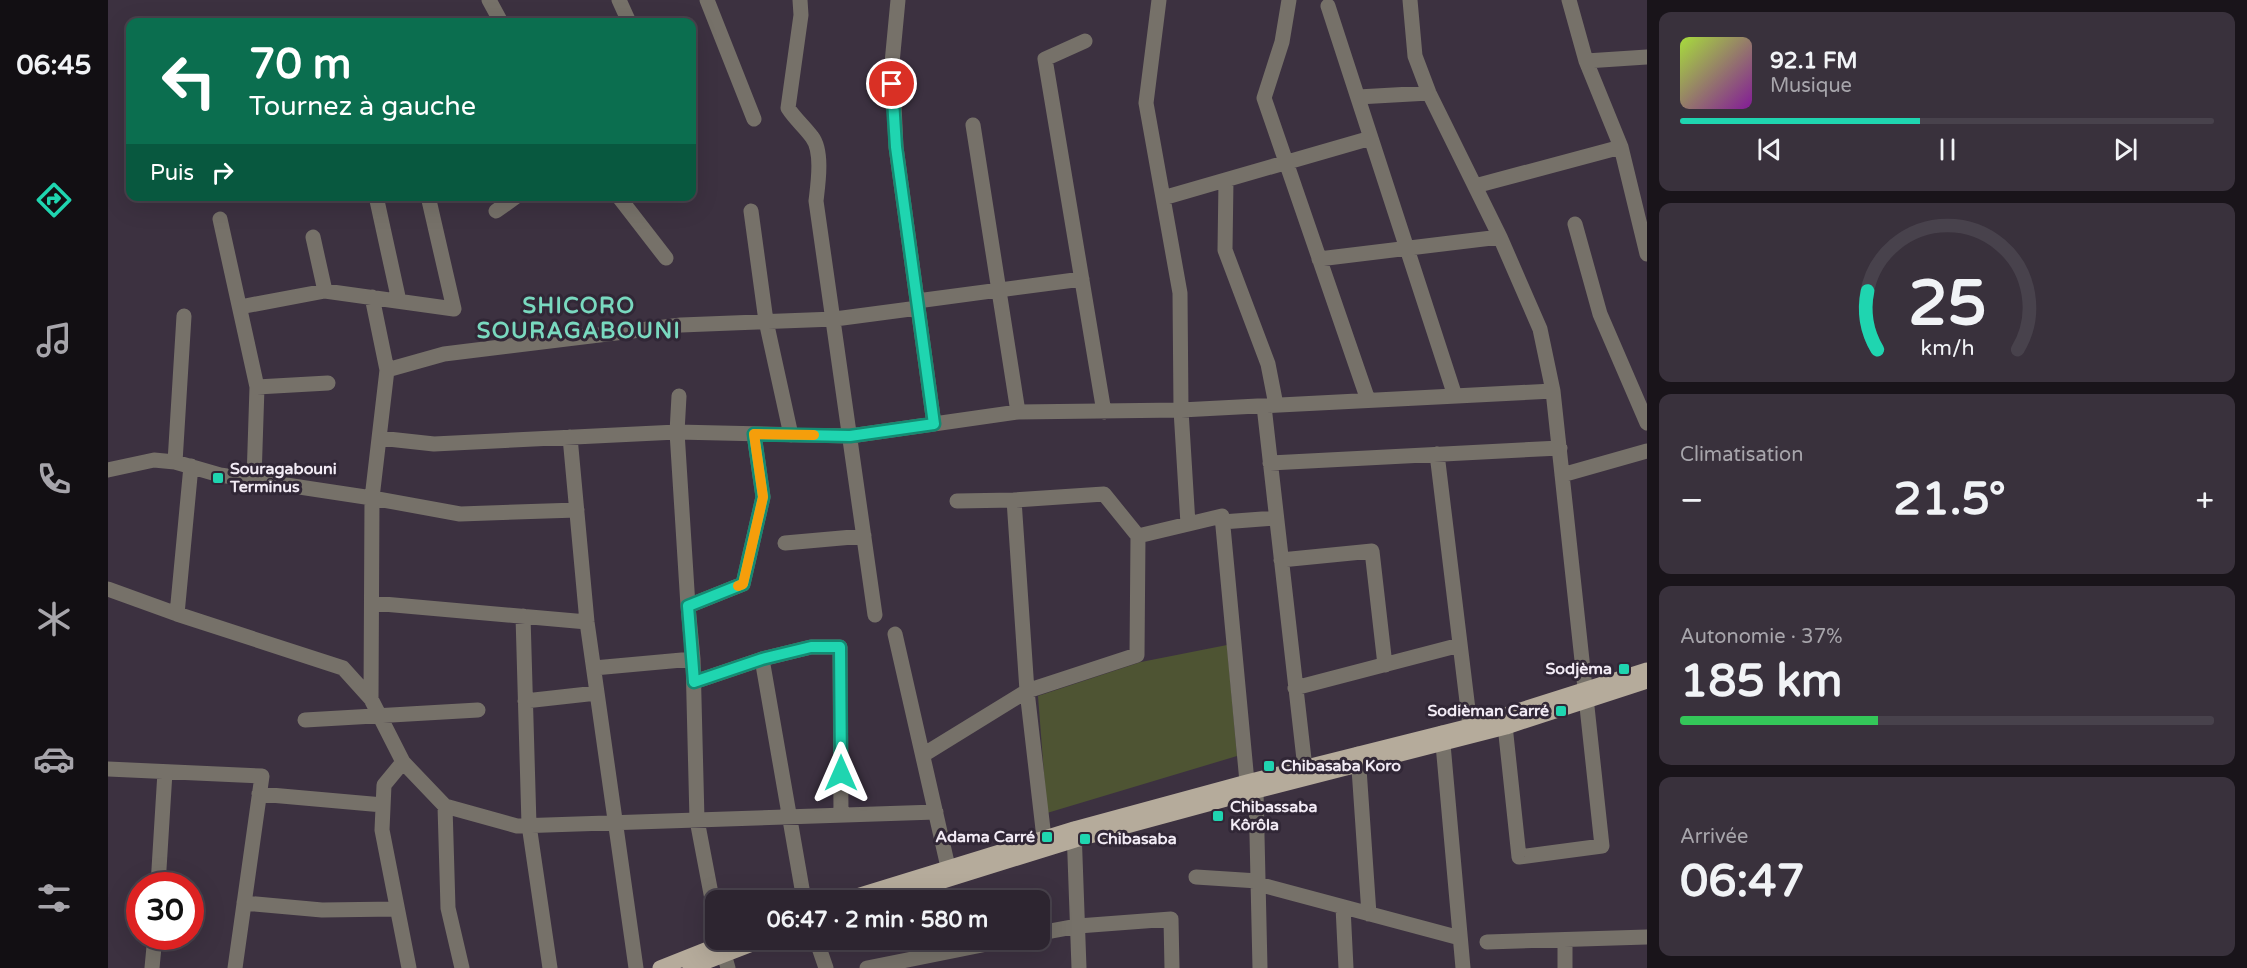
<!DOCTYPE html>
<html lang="fr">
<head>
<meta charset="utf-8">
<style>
	:root { --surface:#2d2530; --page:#39313c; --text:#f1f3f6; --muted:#a7a5ab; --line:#48424c; --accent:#1fd5b0 }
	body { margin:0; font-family:"Varela Round",sans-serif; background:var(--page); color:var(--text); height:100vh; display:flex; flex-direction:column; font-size:22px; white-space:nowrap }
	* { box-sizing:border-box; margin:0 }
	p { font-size:20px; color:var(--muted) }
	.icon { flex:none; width:33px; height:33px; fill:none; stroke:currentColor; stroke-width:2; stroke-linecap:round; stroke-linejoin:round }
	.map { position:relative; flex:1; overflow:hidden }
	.panel { display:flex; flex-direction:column; gap:12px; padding:12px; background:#19141a; width:600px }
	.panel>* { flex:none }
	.hud { position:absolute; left:18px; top:18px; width:570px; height:183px; border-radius:12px; box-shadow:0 6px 24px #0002,0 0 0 2px var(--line); background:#0b6e4f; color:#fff; overflow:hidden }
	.speed { position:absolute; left:18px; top:872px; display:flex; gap:12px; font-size:30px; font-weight:700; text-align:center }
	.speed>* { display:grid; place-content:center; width:78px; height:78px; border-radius:50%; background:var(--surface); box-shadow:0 6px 24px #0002,0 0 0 2px var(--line); line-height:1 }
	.speed .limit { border:9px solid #d22; background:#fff; color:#111 }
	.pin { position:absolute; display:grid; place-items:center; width:51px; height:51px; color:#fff; margin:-26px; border:3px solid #fff; border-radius:50%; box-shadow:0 2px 6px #0007 }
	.me { position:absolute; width:66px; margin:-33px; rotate:0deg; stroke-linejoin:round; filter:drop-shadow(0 0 4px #0008) }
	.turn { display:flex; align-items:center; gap:21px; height:126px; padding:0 24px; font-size:27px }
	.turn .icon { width:78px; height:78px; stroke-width:2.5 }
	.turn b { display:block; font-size:42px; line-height:51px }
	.then { display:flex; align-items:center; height:57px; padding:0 24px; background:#0003; gap:12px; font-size:22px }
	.big { font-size:45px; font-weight:800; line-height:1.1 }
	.panel .tile { flex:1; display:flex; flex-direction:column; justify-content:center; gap:9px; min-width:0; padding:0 21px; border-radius:12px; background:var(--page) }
	.panel .dial { align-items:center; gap:0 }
	.dial svg { height:156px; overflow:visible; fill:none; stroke:var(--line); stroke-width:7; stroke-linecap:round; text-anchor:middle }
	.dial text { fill:var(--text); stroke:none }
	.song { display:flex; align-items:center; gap:18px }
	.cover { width:72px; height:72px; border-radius:9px; background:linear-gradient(135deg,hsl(80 70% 55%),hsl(290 70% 35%)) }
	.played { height:6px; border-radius:3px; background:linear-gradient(90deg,var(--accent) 45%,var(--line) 45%) }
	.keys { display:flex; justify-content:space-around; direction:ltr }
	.heat { display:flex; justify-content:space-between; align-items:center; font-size:33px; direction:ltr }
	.charge { height:9px; border-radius:4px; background:linear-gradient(90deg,#34c759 37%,var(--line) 0) }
	.trip { position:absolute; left:597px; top:890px; width:345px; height:60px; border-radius:12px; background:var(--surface); box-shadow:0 6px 24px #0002,0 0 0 2px var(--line); font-weight:800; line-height:60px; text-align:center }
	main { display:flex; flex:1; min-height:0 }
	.tabs { display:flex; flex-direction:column; width:108px; justify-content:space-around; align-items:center; background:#120f13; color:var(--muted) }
	.tabs .icon { width:42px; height:42px }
	.tabs .selected { color:var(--accent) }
	.tabs b { font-size:27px; color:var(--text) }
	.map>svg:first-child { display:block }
	.green { fill:#4e5433 }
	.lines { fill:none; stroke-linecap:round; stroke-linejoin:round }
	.minor { stroke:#767169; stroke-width:15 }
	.major { stroke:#b5ab9b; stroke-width:15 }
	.route-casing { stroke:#148a72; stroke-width:15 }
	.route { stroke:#1fd5b0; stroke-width:10 }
	.slow { stroke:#f59e0b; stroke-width:10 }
	.poi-dot { fill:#1fd5b0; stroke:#312736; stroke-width:2 }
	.labels { text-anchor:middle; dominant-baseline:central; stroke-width:6; stroke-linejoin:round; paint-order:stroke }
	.poi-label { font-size:16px; font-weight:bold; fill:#f2ebf5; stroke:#312736; text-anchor:start }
	.district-label { font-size:22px; font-weight:bold; letter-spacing:1.5px; fill:#79d9bf; stroke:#312736 }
</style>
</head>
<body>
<main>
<nav class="tabs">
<b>06:45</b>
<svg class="icon selected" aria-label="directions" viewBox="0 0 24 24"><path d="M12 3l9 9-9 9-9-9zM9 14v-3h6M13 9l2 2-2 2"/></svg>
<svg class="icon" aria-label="music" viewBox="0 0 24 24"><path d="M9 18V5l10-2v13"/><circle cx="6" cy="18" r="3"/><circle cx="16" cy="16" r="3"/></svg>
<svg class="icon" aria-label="phone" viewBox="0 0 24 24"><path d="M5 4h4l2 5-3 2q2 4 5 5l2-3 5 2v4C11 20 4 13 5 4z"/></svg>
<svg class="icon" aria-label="climate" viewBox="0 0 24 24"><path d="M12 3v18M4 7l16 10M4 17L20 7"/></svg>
<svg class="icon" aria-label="car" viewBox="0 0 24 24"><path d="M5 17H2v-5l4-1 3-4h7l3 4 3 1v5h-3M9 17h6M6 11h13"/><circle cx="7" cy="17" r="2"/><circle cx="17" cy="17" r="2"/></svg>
<svg class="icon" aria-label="filters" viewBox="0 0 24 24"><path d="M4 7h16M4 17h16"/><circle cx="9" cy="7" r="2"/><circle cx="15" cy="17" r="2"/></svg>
</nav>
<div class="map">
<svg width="1539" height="968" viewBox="0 0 1539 968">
	<rect width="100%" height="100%" fill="#3c3140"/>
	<path class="green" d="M1119 645 1129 756 939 813 930 696 1033 662Z"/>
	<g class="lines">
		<path class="minor" d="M381 0 393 22
			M511 0 521 22
			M599 0 646 119
			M692 0 693 15 680 108C687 119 696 126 704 137 715 151 710 184 708 201L767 615
			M790 0 784 63 788 147 826 424
			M1051 0 1038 103 1072 293 1073 410 1080 524
			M1181 0 1174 42 1156 98 1260 400
			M1302 0 1307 56 1321 93 1392 237 1432 329 1445 391 1494 846 1411 857 1396 716
			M1461 0 1478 61 1513 147 1539 254
			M1220 6 1347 396
			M977 41 937 59 996 412
			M1478 61 1539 57
			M1250 97 1321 93
			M865 125 910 412
			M1118 180 1117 250 1160 364 1168 405
			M1367 186 1513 147
			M268 196 291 301
			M510 196 558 258
			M1055 198 1263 138
			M388 211 409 196
			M643 211 658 321 683 435
			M112 219 149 387 146 479
			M1467 224 1492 314 1539 423
			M205 237 217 291
			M1211 259 1392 237
			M809 301 974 279
			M132 307 217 291 346 309 320 196
			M279 370 336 354 573 325 727 319 810 308
			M149 387 220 383
			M571 396 569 432 580 606 585 659 589 820 608 920
			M1156 406 1197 768
			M462 437 479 622 528 968
			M271 438 326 444 569 432 742 436 910 412 1073 410 1445 391
			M1329 454 1362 726
			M67 462 76 316
			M1162 463 1452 448
			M0 470 46 460 67 462 112 475 264 498 352 514 469 510
			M1454 475 1539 451
			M906 500 919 691 936 838
			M1114 522 1168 518
			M1030 536 1114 516 1139 782 1148 791 1152 968
			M677 543 756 536
			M1173 560 1264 551 1277 665
			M0 589 69 614 235 668 263 699 295 762 337 806 409 826 828 812
			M264 603 479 622
			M580 606 635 584 655 497 646 434
			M69 614 83 466
			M415 616 421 825 442 968
			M787 634 840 867
			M654 659 696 900
			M486 668 585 659
			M586 682 654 659 703 647H732L733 815
			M1187 688 1352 645
			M263 699 264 498 279 370 264 297
			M417 701 489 693
			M197 720 370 710
			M1334 733 1355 968
			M1250 754 1261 914
			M815 755 919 691 1029 655 1030 536 996 494 906 500 849 501
			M295 762 276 785 274 830 301 968
			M0 769 154 776 127 968
			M151 794 275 805
			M337 806 340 908 354 968
			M966 829 971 968
			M1088 877 1150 881
			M1150 884 1352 938
			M50 885 57 772
			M136 903 214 910 289 909
			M1235 907 1238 968
			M932 933 970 926 1063 919 1064 968
			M708 939 718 968
			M1379 942 1539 937
			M616 954 620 968
			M44 968 47 936
			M759 968 904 939
			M1457 968V941"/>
		<path class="major" d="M736 900 966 829 1139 782 1362 726 1539 670
			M774 900 967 840 1148 791 1398 727 1539 681
			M552 968 625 939
			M582 968 657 939"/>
	</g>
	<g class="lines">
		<defs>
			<path id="route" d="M733 773 732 647H703L654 659 586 682 580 606 635 584 655 497 646 434 742 436 826 424 788 147 784 84"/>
		</defs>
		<use href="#route" class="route-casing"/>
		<use href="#route" class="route"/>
		<path class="slow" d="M630 586 635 584 655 497 646 434 706 435"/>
	</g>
	<g class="poi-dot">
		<rect x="104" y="472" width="12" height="12" rx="3"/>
		<rect x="1510" y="663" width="12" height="12" rx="3"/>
		<rect x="1447" y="705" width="12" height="12" rx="3"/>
		<rect x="1155" y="760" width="12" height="12" rx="3"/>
		<rect x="1104" y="810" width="12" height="12" rx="3"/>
		<rect x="933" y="831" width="12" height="12" rx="3"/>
		<rect x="971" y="833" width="12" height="12" rx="3"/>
	</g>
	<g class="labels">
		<g class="poi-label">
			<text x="122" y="469">Souragabouni<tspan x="122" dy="18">Terminus</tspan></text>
			<text x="1504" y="669" text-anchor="end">Sodjèma</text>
			<text x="1441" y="711" text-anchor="end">Sodièman Carré</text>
			<text x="1173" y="766">Chibasaba Koro</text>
			<text x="1122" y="807">Chibassaba<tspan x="1122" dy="18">Kôrôla</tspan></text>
			<text x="927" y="837" text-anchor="end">Adama Carré</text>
			<text x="989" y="839">Chibasaba</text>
		</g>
		<g class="district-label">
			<text x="471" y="306">SHICORO<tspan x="471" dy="25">SOURAGABOUNI</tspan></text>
		</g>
	</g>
</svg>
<div class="speed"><div class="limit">30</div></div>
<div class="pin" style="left:784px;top:84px;background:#d93025"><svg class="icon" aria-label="arrive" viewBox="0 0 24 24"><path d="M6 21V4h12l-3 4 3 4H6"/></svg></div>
<svg class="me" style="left:733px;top:773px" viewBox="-20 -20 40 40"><path d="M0-17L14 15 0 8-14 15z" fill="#1fd5b0" stroke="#fff" stroke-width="4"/></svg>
<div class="trip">06:47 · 2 min · 580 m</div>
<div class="hud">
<div class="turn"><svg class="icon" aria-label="left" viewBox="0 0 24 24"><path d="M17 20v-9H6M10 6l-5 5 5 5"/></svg><div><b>70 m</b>Tournez à gauche</div></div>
<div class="then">Puis<svg class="icon" aria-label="right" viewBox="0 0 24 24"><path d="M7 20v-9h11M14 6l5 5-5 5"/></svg></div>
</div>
</div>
<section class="panel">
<div class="tile">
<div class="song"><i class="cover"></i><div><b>92.1 FM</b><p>Musique</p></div></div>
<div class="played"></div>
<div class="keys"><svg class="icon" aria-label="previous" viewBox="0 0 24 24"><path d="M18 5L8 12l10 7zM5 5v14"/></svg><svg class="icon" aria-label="pause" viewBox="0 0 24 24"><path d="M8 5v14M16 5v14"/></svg><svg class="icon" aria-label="next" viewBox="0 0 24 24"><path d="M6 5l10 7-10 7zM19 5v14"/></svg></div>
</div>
<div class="tile dial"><svg viewBox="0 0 100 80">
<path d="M14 69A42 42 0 1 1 86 69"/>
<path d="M14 69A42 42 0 0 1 9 39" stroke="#1fd5b0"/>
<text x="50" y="56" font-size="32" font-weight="700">25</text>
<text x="50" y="72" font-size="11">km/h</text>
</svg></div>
<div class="tile"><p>Climatisation</p>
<div class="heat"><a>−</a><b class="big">21.5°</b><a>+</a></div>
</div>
<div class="tile"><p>Autonomie · 37%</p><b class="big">185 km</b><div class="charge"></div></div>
<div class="tile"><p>Arrivée</p><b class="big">06:47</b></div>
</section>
</main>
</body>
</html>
